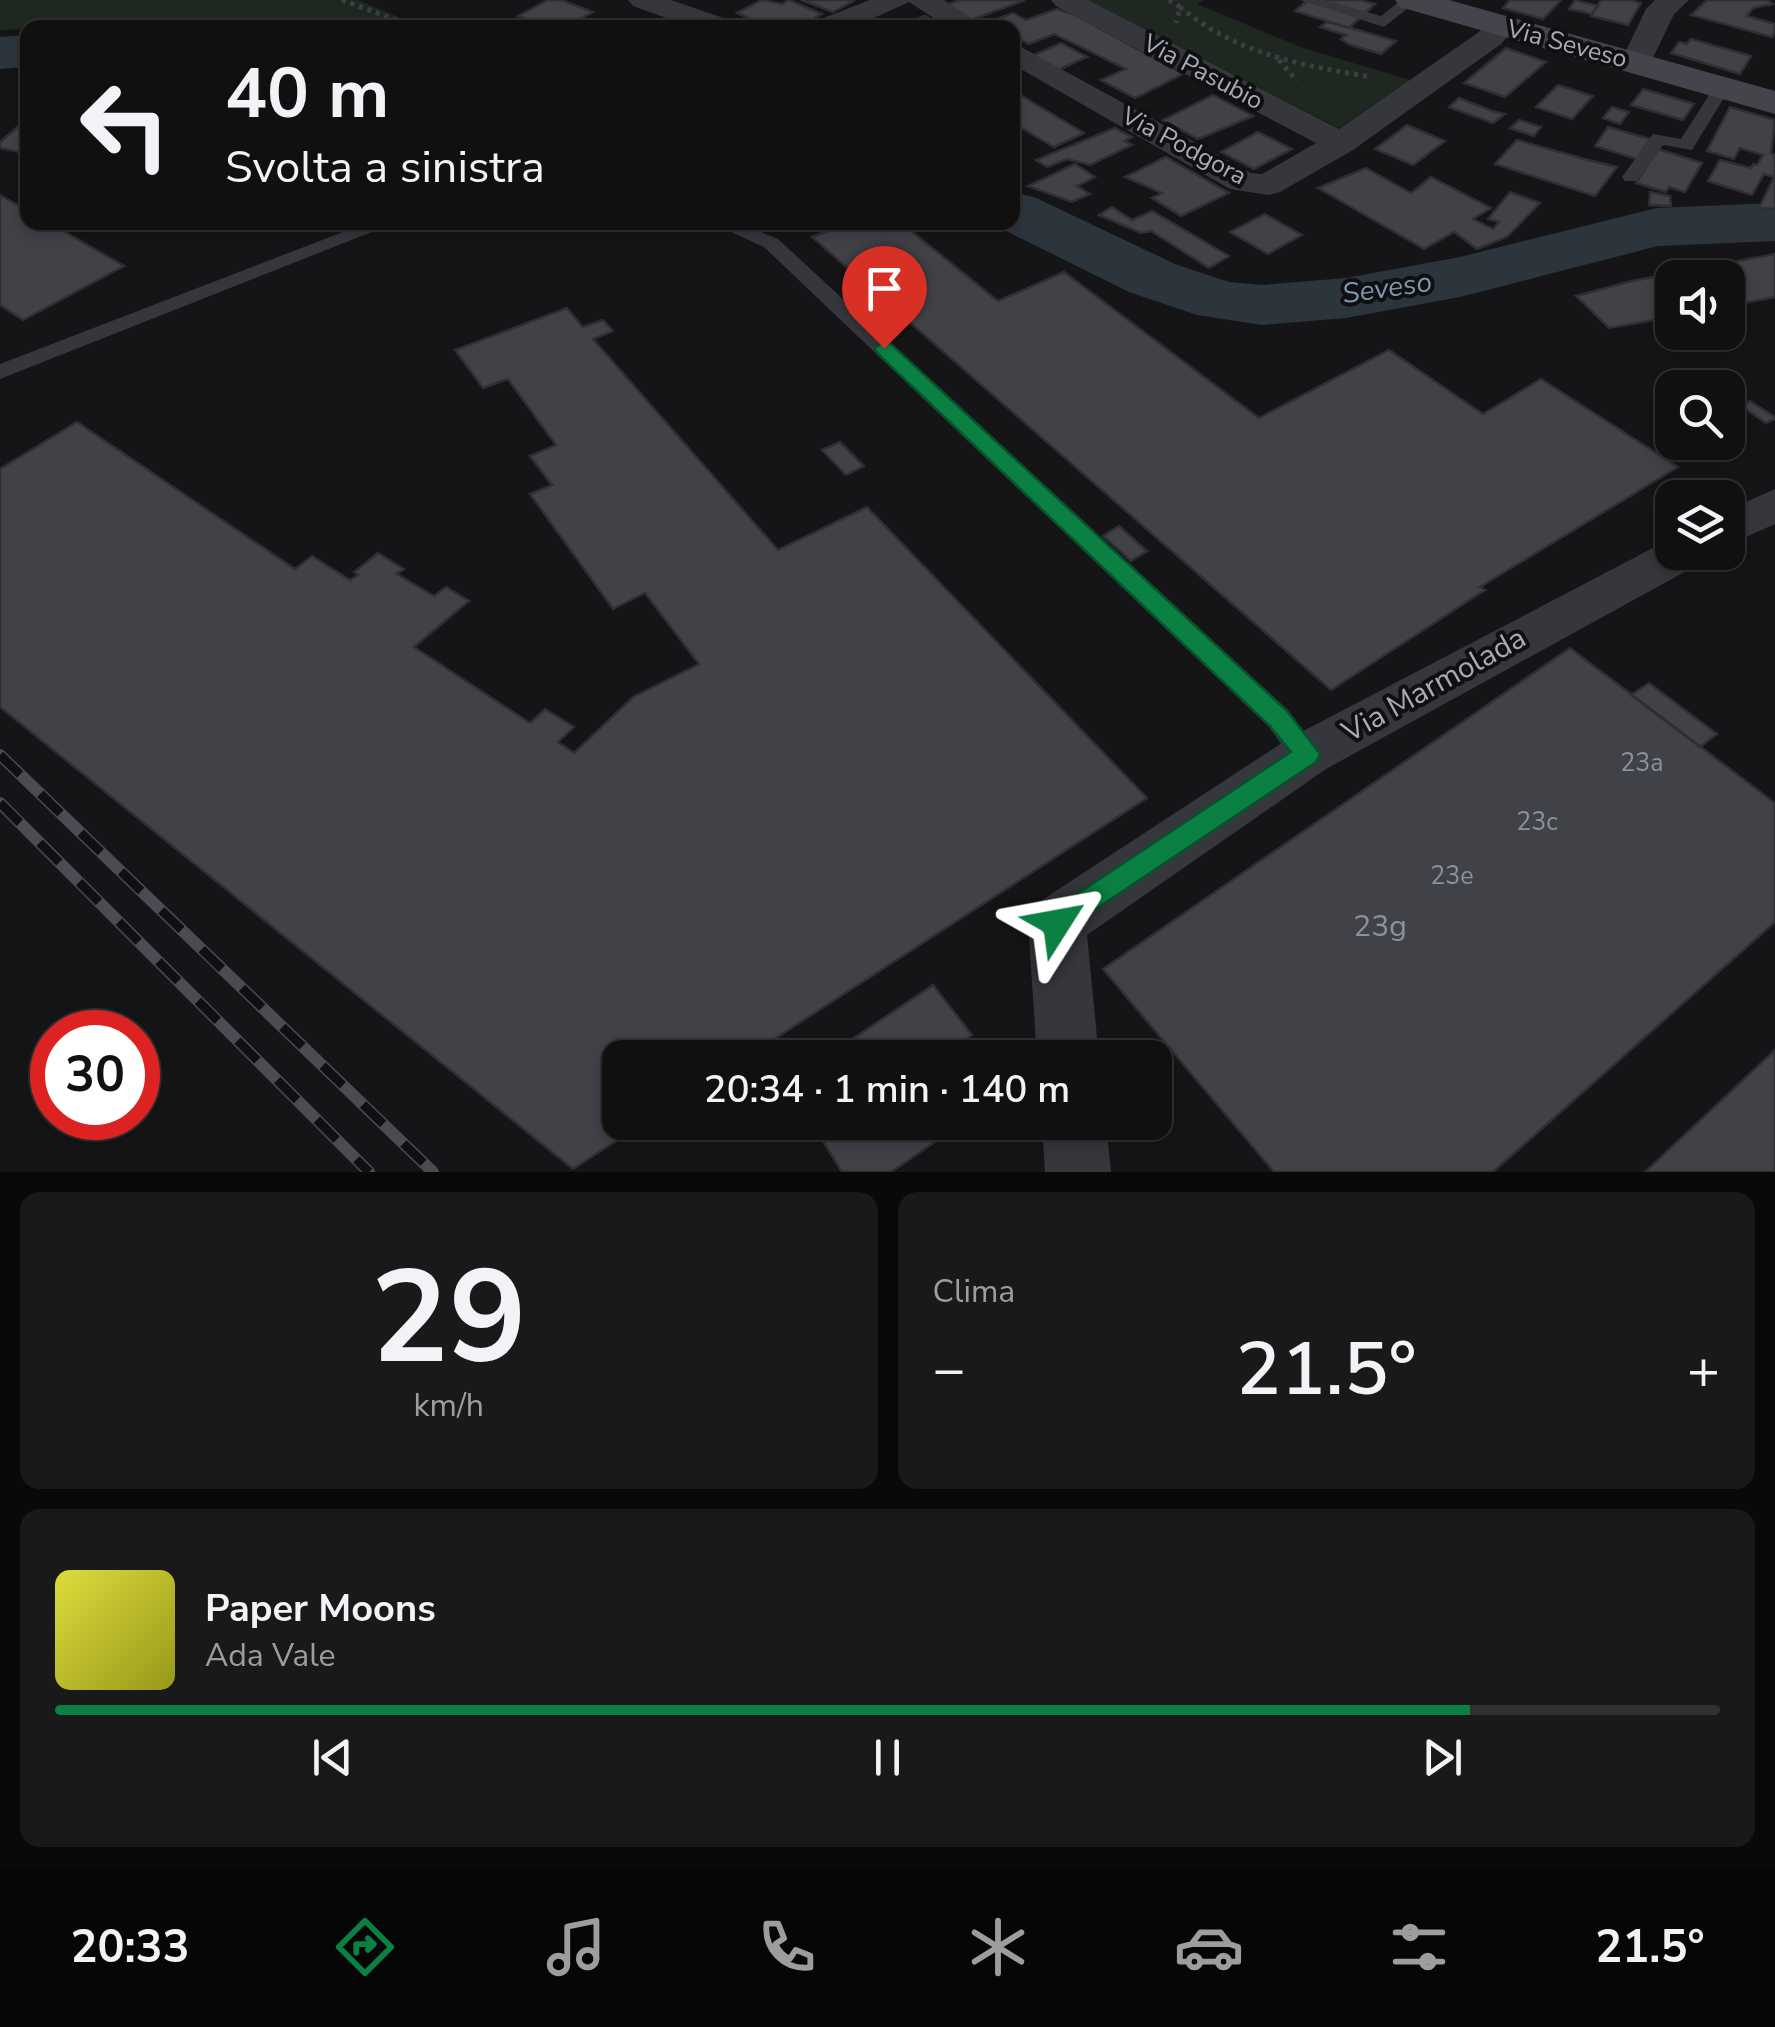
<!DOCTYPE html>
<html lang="it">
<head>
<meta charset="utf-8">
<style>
	:root { --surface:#101011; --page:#19191a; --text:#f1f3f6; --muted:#9c9d9f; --line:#303031; --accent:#0b8043 }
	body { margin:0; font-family:"Nunito Sans",sans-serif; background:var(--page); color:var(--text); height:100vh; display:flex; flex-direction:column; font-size:38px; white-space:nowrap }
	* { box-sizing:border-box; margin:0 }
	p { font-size:32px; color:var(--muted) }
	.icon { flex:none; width:55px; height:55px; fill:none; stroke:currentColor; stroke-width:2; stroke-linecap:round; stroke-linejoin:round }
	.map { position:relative; height:1172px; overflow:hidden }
	.side { display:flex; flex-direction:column; gap:20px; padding:20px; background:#090909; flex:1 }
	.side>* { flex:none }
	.guide { position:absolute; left:20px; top:20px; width:1000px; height:210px; border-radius:20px; box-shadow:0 5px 15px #0003,0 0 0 2px var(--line); background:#101011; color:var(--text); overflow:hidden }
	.buttons { position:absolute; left:1655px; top:260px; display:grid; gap:20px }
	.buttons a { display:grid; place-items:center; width:90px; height:90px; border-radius:20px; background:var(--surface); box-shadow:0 5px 15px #0003,0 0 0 2px var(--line); font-size:50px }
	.speed { position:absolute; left:30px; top:1010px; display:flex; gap:20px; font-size:50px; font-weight:700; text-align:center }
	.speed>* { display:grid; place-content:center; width:130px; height:130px; border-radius:50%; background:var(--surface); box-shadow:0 5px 15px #0003,0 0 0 2px var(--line); line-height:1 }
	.speed .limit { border:15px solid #d22; background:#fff; color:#111 }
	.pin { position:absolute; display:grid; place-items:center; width:85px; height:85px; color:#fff; margin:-102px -42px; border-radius:50% 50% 50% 0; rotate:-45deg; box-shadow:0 0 10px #0007 }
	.pin .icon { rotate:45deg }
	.me { position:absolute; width:110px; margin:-55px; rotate:56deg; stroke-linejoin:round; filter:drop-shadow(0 0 8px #0008) }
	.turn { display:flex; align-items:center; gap:35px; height:210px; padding:0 40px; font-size:45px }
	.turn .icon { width:130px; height:130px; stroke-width:2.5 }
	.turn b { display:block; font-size:70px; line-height:85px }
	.big { font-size:75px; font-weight:600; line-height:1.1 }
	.side .widget { flex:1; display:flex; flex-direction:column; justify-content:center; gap:15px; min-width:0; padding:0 35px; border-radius:20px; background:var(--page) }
	.side .dial { align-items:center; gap:0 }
	.dial b { font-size:130px; line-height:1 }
	.song { display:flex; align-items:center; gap:30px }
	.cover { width:120px; height:120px; border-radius:15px; background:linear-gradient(135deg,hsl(60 70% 55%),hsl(60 70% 35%)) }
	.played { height:10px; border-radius:5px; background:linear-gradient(90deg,var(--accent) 85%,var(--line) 85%) }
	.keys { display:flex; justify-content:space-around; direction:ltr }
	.heat { display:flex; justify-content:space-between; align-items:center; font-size:55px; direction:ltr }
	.side .tiles { flex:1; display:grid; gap:20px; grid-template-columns:1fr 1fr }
	.widget:last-child { grid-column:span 2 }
	.trip { position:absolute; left:602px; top:1040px; width:570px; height:100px; border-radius:20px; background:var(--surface); box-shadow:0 5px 15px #0003,0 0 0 2px var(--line); font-weight:600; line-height:100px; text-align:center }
	.tabs { display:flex; height:160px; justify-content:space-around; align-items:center; background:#060607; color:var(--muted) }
	.tabs .icon { width:70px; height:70px }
	.tabs .on { color:var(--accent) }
	.tabs b { font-size:45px; color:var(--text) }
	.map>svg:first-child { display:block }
	.green { fill:#1f2721 }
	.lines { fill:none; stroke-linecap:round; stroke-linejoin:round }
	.river { fill:#2d353c; fill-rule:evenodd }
	.building { fill:#414247; stroke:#2f2f33; stroke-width:2.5 }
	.path { stroke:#3c3e43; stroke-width:5; stroke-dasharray:4 5; stroke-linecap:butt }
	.lane { fill:#36373c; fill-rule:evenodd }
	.street { fill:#36373c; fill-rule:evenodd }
	.secondary { fill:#44454c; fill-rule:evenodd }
	.rail-casing { stroke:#4b4c53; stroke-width:12 }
	.rail { stroke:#101012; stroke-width:9; stroke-dasharray:28; stroke-linecap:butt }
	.route { fill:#0b8043; stroke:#07532c; stroke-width:2.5 }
	.labels { text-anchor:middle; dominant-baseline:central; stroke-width:8; stroke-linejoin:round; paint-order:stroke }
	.far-street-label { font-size:25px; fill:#a7abb7; stroke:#101012 }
	.number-label { font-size:25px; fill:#8e919b }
	.far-water-label { font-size:28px; font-style:italic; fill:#7f96b1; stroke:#101012 }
	.street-label { font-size:30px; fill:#a7abb7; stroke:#101012 }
	.near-number-label { font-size:30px; fill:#8e919b }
</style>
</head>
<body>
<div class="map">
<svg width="1775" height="1172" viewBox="0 0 1775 1172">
	<rect width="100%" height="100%" fill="#151517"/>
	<path class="green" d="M0 0H358L410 22 449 27H313L267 20 0 30Z
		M1087 0H1204L1197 4 1303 48 1410 80 1339 128Z"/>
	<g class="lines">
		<path class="river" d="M28 35V67L0 69V37Z
			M1012 192 1034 197 1175 264 1229 282 1262 285 1346 278 1460 257 1657 208 1775 203V241L1658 246 1460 297 1346 318 1262 325 1197 315 1129 292 990 223 1012 222Z"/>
	</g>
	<path class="building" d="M548 0H561L593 12 563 28H548L518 16Z
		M762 0 782 4 789 0 822 14 797 28H772L737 13Z
		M801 0H855L833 12Z
		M960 0H1025L971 20 946 5Z
		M1308 0H1359L1375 4 1349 28 1295 11Z
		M1510 0H1561L1543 19 1503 8Z
		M1575 0 1598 6 1592 14 1569 9Z
		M1601 0H1629L1641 3 1628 25 1591 16Z
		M1707 0H1767L1773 4 1753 8 1747 16 1775 24V32L1772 37 1691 15Z
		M1057 9 1075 15 1183 74 1135 98 1101 80 1126 69 1054 34 1029 44 1012 35V28H999L989 22 1013 13 1026 20Z
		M925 16 946 28H895Z
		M1327 22 1351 28 1396 41 1381 54 1348 44 1341 39 1346 35 1320 27Z
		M1691 39 1751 56 1740 74 1671 53 1679 42 1687 44Z
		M1061 43 1087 57 1058 70 1032 56Z
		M1506 48 1546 62 1505 97 1464 83Z
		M1558 85 1593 96 1572 119 1536 107Z
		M1643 89 1694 104 1683 120 1631 105Z
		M1012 90 1084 133 1054 147 1028 132 1012 121Z
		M1213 95 1253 116 1198 139 1163 120Z
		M1459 98 1492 111 1505 114 1493 123 1449 107Z
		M1612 107 1629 112 1620 124 1603 118Z
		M1730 107 1775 120 1771 153 1775 155V209L1759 208 1774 177 1764 174 1752 195 1708 181 1720 160 1751 168 1753 164 1757 165 1763 155 1740 148 1734 159 1707 151Z
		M28 118V154L0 148V142Z
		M1519 120 1541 127 1534 136 1510 128Z
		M1407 125 1445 141 1413 165 1375 149Z
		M1608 127 1650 139 1637 159 1595 146Z
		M1115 128 1132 137 1125 141 1132 145 1090 165 1067 159 1047 167 1036 160Z
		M1258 132 1292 149 1254 169 1221 152Z
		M1517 140 1588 160 1617 167 1595 196 1495 164Z
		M1658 149 1702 163 1685 192 1669 187 1666 192 1636 183Z
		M1166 157 1229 193 1181 216 1152 198 1162 193 1125 177Z
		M1075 164 1095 177 1077 186 1090 194 1072 202 1028 186Z
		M1366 168 1411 193 1431 177 1491 208 1473 219 1493 229 1499 222 1488 219 1510 192 1540 203 1507 237 1477 249 1454 232 1424 249 1318 188Z
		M1650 192 1670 196 1671 206 1649 205Z
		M0 195 28 211V222H48L124 266 23 320 0 305Z
		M1112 207 1132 220 1152 211 1229 256 1209 268 1151 231 1141 233 1099 215Z
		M1265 214 1302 235 1268 254 1230 232Z
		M849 222H900L998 301 1064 272 1259 418 1389 350 1483 414 1541 379 1678 467 1480 587 1485 590 1331 690 812 237Z
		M1775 254V297L1728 306V278H1672V317L1609 328 1576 296 1632 281Z
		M567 308 583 327 603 320 613 331 593 339 778 550 867 507 1147 798 745 1058H620V1122H645L573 1169 0 707V469L77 422 295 569 312 556 350 580 358 575 354 572 378 553 404 569 397 574 434 596 446 587 469 601 414 647 530 723 545 709 574 727 558 742 574 753 633 697 699 664 645 593 613 609 530 494 552 485 530 456 556 445 508 379 483 388 455 350Z
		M1750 401 1775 417V419L1766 423 1741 406Z
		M840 442 864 466 846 475 822 450Z
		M1119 526 1147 551 1131 561 1103 536Z
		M1570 648 1775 803V922L1493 1172H1274L1103 969Z
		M1649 683 1717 734 1700 747 1631 695Z
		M933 985 972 1035 961 1043 973 1058H824Z
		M1775 1050V1172H1645Z
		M811 1122H964L891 1172H842Z"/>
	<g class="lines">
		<path class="path" d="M342 0 417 28
			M1169 0 1180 7 1176 23
			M1180 7C1236 54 1301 65 1371 77
			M1279 60 1297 81"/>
		<path class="lane" d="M1300 0H1325L1381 16 1401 0H1418L1384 27Z
			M1716 84 1730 88 1692 150 1663 145 1637 181H1625L1622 177 1653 134 1681 139Z
			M369 222H397L0 379V364Z
			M709 222H736L778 239 1288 710 1321 754 1317 762C1294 770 1281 742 1268 726L764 247Z"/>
		<path class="street" d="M628 0H671L735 22 739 28H694L633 6Z
			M870 0H944L986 28H949L909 2 852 28H809L813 22Z
			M1051 0H1088L1339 129 1479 32C1490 20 1496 16 1512 20L1516 26 1501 44 1353 150 1280 192 1268 195 1230 189 1012 64V42L1251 173 1262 174 1316 143 1056 6Z
			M1655 0H1689L1674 14 1647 70H1625L1620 63 1646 9Z
			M1775 489V524L1728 545V510Z
			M1672 538V552H1706L1699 564 1326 769 1087 935 1099 1058H1037L1028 923 1036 904 1288 739Z
			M1042 1122H1106L1111 1172H1045Z"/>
		<path class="secondary" d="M1395 0H1449L1775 91V114L1400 7Z"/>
		<defs>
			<path id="rail" d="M0 755 433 1172
				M0 803 369 1172"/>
		</defs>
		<use href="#rail" class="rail-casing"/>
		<use href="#rail" class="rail"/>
	</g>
	<path class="route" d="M884 342 891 344 1287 711 1320 754 1316 762 1057 935 1047 932 1043 923 1047 914 1291 752 1270 726 877 353 874 348Z"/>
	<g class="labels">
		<g class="far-street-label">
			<text transform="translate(1567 44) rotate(15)">Via Seveso</text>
			<text transform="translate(1203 72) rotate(28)">Via Pasubio</text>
			<text transform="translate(1184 146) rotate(28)">Via Podgora</text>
		</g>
		<g class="number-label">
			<text x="1642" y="763">23a</text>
			<text x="1537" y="822">23c</text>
			<text x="1452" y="876">23e</text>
		</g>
		<g class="far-water-label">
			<text transform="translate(1387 288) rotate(-8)">Seveso</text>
		</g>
		<g class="street-label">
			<text transform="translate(1434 685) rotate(-29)">Via Marmolada</text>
		</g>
		<g class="near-number-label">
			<text x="1380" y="926">23g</text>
		</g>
	</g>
</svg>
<div class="buttons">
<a><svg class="icon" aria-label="sound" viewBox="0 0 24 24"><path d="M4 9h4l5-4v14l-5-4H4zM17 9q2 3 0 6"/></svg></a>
<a><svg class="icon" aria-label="search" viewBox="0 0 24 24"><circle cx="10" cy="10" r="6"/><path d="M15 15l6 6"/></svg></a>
<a><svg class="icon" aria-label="layers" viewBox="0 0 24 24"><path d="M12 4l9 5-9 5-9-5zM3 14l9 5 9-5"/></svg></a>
</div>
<div class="speed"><div class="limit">30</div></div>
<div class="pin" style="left:884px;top:348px;background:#d93025"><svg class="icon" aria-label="arrive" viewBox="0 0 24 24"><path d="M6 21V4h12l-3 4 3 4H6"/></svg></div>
<svg class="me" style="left:1057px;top:923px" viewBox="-20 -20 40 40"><path d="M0-17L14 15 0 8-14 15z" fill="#0b8043" stroke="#fff" stroke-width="4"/></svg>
<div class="trip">20:34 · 1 min · 140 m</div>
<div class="guide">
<div class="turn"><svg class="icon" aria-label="left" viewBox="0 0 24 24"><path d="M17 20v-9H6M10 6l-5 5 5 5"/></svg><div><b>40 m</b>Svolta a sinistra</div></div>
</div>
</div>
<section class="side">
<div class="tiles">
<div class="widget dial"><b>29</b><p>km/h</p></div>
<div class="widget"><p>Clima</p>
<div class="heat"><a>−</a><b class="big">21.5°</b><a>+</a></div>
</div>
<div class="widget">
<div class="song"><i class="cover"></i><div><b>Paper Moons</b><p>Ada Vale</p></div></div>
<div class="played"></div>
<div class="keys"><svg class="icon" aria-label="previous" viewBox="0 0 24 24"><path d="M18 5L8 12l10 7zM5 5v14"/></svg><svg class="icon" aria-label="pause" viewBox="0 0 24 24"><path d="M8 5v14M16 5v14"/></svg><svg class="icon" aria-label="next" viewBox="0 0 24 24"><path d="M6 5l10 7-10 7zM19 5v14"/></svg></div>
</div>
</div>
</section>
<nav class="tabs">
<b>20:33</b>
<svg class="icon on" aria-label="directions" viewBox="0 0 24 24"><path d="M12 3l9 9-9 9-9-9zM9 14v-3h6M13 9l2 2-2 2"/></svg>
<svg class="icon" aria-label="music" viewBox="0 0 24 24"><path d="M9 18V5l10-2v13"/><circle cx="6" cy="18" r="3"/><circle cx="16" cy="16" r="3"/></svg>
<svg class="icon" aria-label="phone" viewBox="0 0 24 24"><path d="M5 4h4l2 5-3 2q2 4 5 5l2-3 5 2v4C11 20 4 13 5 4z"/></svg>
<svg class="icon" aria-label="climate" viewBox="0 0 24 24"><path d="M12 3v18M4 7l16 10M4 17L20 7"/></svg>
<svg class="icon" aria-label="car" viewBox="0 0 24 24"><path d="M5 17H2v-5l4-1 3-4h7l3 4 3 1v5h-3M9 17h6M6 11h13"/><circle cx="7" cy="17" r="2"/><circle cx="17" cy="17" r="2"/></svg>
<svg class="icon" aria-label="filters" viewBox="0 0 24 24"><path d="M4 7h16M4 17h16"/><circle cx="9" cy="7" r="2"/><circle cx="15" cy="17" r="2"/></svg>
<b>21.5°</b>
</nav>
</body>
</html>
